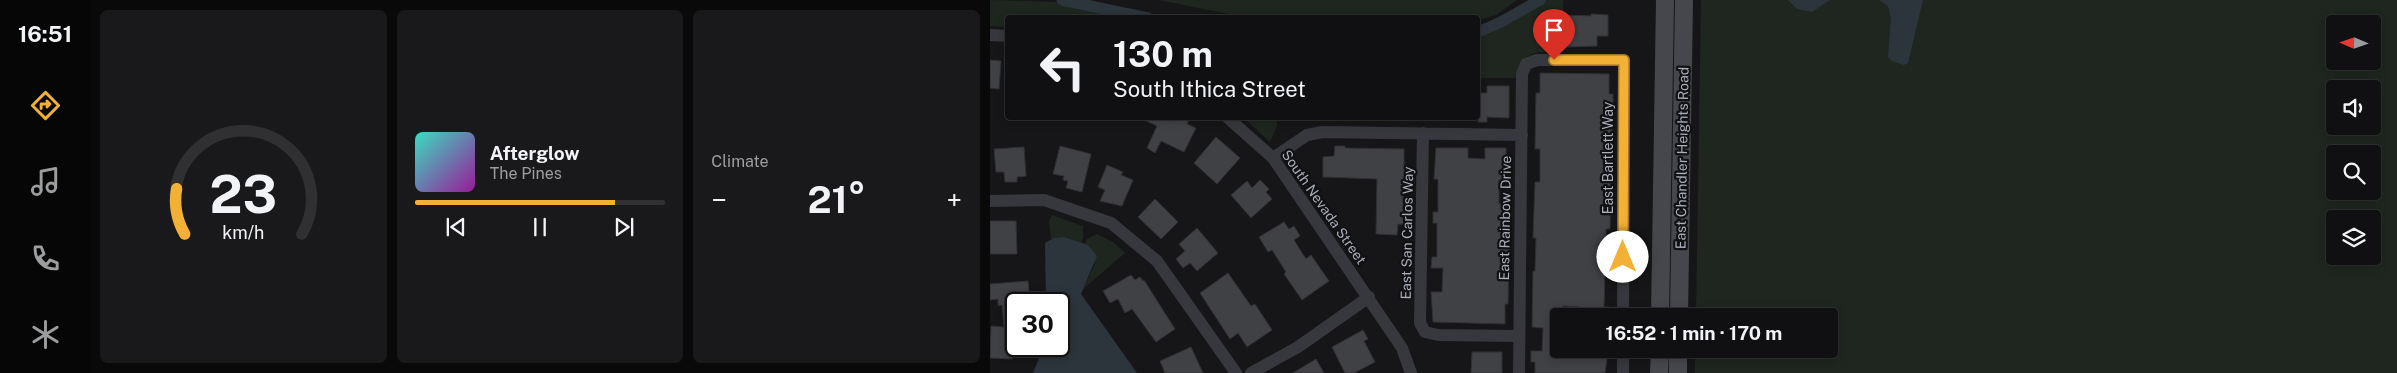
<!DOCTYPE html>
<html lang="en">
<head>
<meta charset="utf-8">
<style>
	:root { --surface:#101012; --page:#19191b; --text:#f1f3f6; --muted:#9c9d9f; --line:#303032; --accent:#f2b134 }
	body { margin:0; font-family:"Public Sans",sans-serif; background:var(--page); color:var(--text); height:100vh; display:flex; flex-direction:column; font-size:19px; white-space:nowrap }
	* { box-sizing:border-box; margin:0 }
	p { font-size:16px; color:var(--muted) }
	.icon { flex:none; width:28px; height:28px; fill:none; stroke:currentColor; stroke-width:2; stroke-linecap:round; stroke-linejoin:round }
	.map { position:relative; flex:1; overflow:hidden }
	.sheet { display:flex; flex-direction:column; gap:10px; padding:10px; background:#09090a; width:900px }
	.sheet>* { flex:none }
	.guide { position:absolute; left:15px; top:15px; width:475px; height:105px; border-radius:5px; box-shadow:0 2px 8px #0003,0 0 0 1px var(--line); background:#101012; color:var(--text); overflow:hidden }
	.needle { width:32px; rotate:272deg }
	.fabs { position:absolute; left:1336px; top:15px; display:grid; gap:10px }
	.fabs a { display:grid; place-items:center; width:55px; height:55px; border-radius:5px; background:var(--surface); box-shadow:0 2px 8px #0003,0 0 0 1px var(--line); font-size:25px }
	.speed { position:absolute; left:15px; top:292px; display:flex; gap:10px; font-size:25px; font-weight:700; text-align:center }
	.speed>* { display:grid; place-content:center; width:65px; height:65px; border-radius:50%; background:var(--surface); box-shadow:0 2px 8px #0003,0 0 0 1px var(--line); line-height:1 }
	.speed .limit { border:2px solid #111; border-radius:8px; background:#fff; color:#111 }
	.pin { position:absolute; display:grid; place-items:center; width:42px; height:42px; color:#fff; margin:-51px -21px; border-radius:50% 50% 50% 0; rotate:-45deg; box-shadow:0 0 5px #0007 }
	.pin .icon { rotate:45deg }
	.me { position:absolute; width:55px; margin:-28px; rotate:0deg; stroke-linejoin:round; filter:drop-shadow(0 0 4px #0008) }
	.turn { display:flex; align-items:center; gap:18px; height:105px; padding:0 25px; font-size:22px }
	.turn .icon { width:65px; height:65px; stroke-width:2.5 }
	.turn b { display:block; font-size:35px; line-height:42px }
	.big { font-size:38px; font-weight:700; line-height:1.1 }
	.sheet .card { flex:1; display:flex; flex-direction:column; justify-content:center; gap:8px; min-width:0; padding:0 18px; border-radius:8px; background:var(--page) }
	.sheet .dial { align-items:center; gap:0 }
	.dial svg { height:130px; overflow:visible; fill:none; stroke:var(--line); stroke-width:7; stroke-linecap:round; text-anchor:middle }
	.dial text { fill:var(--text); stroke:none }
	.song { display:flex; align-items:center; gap:15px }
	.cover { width:60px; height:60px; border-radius:8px; background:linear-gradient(135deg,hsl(170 70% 55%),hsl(300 70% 35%)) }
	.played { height:5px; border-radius:2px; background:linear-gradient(90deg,var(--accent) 80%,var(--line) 80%) }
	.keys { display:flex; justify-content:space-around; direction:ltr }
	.heat { display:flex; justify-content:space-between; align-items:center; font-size:28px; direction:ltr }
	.sheet .tiles { flex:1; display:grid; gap:10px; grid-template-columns:repeat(3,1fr) }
	.trip { position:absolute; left:560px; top:308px; width:288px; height:50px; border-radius:5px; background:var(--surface); box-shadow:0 2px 8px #0003,0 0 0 1px var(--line); font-weight:700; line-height:50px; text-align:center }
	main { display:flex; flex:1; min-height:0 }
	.tabs { display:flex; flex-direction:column; width:90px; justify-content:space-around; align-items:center; background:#060607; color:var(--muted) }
	.tabs .icon { width:35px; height:35px }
	.tabs .selected { color:var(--accent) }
	.tabs b { font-size:22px; color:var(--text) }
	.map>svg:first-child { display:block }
	.green { fill:#1e261f; fill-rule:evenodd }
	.water { fill:#2c353c }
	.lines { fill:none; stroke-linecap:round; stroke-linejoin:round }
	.canal { stroke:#2c353c; stroke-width:11 }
	.building { fill:#404145; stroke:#303034 }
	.minor { stroke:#37383d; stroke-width:12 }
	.secondary { stroke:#45474d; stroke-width:18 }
	.route-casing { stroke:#9d7322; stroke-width:12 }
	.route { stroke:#f2b134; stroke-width:9 }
	.labels { text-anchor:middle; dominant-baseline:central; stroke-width:4.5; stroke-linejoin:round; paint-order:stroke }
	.street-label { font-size:14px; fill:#a8adb8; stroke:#111113 }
</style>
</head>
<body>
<main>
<nav class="tabs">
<b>16:51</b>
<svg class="icon selected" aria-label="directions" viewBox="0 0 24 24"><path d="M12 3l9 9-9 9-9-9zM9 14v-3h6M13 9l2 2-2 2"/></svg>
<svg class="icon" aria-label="music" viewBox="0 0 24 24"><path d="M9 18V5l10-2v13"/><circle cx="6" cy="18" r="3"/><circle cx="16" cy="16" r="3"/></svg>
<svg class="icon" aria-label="phone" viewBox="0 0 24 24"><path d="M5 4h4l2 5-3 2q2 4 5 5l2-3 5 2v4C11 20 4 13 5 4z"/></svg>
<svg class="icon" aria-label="climate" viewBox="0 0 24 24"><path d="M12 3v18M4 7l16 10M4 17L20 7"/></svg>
</nav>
<section class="sheet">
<div class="tiles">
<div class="card dial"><svg viewBox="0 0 100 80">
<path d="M14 69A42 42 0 1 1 86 69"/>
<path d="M14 69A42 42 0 0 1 9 41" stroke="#f2b134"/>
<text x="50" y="56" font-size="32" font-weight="700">23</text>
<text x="50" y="72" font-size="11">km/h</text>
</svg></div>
<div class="card">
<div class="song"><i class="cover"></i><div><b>Afterglow</b><p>The Pines</p></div></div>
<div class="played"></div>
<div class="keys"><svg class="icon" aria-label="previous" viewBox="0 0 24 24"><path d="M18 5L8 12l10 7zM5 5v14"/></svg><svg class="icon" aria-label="pause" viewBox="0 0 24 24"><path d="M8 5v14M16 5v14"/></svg><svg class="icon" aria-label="next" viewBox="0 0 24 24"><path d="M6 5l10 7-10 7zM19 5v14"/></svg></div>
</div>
<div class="card"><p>Climate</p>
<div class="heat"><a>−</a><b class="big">21°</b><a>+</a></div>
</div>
</div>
</section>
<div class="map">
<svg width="1407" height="373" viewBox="0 0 1407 373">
	<rect width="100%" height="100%" fill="#161618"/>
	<path class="green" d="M0 0 68 2 144 17 18 18 17 27 0 26Z
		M169 0H527L506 15 488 20V18L253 17Z
		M555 0H573L574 52C548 52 532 48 525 78H488V34Z
		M711 0H1407V373H705V349H839V316H706ZM1345 24H1382V61H1345ZM1345 89H1382V126H1345ZM1345 154H1382V191H1345ZM1345 219H1382V256H1345Z
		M254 118H287V126L280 142Z
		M62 215 93 226V237L91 243 74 237 61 239 59 221Z
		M107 234 123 242 135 253 93 289 105 264 95 244 97 239Z"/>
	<path class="water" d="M798 0H840L822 12 807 9Z
		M889 0H933L918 63 914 65 902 61 898 57 901 18 898 6Z
		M74 237 98 245 107 256 91 294 147 373H43L54 346H69V304H56L55 243 64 238Z"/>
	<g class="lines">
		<path class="canal" d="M72 0 158 18
			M488 32 511 22 550 0"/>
	</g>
	<path class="building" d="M601 14 618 15V36H607V46L575 47 576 15 601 16Z
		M0 60 11 61 9 89 0 88Z
		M550 73 619 74V94H623V105H614L613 129H622L620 229H616V263H620L619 274H615L614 307H619V316L589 313V307L573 306V316H569V349H609V352H618L615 373H545V362H541V351H552L553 328 542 327 543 271H545L546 238H543L545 182H550V149H545L546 93H550Z
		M497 86H519V118L497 117V122H488V93H497Z
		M150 118H178L185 121 187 118H200L197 124 206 128 194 152 171 141 165 153 157 148 167 126Z
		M226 137 250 158 227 184 204 163Z
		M70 146 101 154 92 192 76 188 78 181 73 180 74 176 63 174Z
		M345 146H355V148L414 149V169H420L419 180H413V214H419L418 225 408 224 407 235 386 234 387 179 333 177V157L344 156Z
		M34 147 36 176 27 177V182H15L14 172H6L4 149Z
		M446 148H478V158L495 159V148H516V169H520V180H509V204H519V215H515L514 248H519L518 304H515V324L443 322 441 292H452L453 268H441L442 257H447V223H443V212H448V179H444Z
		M117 165 133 172 131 175 143 180 132 206 110 201 115 190 108 187Z
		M270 180 279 189 276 192 282 199 261 218 241 195 257 181 262 188Z
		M165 199 188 222 171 239 148 217Z
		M0 221H26L27 254H0Z
		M294 222 299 229 304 226 310 236 304 240 316 259 321 255 339 281 312 300 294 274 296 272 282 250 278 252 269 237Z
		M207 228 228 253 207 271 200 263 193 268 186 259 195 251 189 244Z
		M238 273 261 306 265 304 282 330 257 347 248 333 240 339 210 293Z
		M141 275 145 280 150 277 153 281 154 280 185 329 166 342 142 309 135 313 128 299 120 303 113 291Z
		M38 281 40 304H26V314H24L23 336H26V353H22V359L0 358 1 326 14 327 12 305 8 306V299L0 300V284Z
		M373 330 378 339 374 341 385 362 364 373H355L342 347Z
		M201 347 213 373H175L170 361Z
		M482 352H512V373H481Z
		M326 359 334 373H303Z"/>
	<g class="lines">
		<path class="minor" d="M0 35 18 36
			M238 118 283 158 412 348 421 373
			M433 133 430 323 435 332 448 335 528 336
			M283 158 317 135 333 132 532 135
			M0 201 54 200 121 223 167 261 246 373
			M261 373 308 347 379 297
			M529 373 532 74 536 64 547 60H634L633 316
			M633 373V349"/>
		<path class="secondary" d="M670 316 675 0
			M689 316 694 0
			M669 373 670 349
			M688 373V349"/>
	</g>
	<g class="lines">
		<defs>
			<path id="route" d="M564 60H634L633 257"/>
		</defs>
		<use href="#route" class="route-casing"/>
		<use href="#route" class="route"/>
	</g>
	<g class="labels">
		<g class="street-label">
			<text transform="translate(618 158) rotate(-90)">East Bartlett Way</text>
			<text transform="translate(692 158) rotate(-89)">East Chandler Heights Road</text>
			<text transform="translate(334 207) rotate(55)">South Nevada Street</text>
			<text transform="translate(515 218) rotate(-89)">East Rainbow Drive</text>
			<text transform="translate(417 233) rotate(-89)">East San Carlos Way</text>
		</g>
	</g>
</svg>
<div class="fabs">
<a><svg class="needle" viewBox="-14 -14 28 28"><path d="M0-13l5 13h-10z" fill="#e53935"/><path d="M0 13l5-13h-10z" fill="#9c9d9f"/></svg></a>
<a><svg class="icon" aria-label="sound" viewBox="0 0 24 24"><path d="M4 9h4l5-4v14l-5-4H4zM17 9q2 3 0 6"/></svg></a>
<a><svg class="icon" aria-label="search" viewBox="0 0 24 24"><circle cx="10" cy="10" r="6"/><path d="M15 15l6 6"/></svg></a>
<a><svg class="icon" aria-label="layers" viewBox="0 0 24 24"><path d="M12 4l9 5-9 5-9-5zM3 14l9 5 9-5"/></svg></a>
</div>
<div class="speed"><div class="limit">30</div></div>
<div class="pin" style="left:564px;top:60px;background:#d93025"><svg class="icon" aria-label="arrive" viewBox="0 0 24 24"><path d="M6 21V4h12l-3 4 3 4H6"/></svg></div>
<svg class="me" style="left:633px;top:257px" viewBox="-20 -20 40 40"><circle r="19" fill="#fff"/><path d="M0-13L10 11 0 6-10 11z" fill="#f2b134"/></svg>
<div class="trip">16:52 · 1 min · 170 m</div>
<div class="guide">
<div class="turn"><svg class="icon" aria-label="left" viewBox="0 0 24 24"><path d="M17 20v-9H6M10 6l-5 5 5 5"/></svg><div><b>130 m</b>South Ithica Street</div></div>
</div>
</div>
</main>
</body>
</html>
